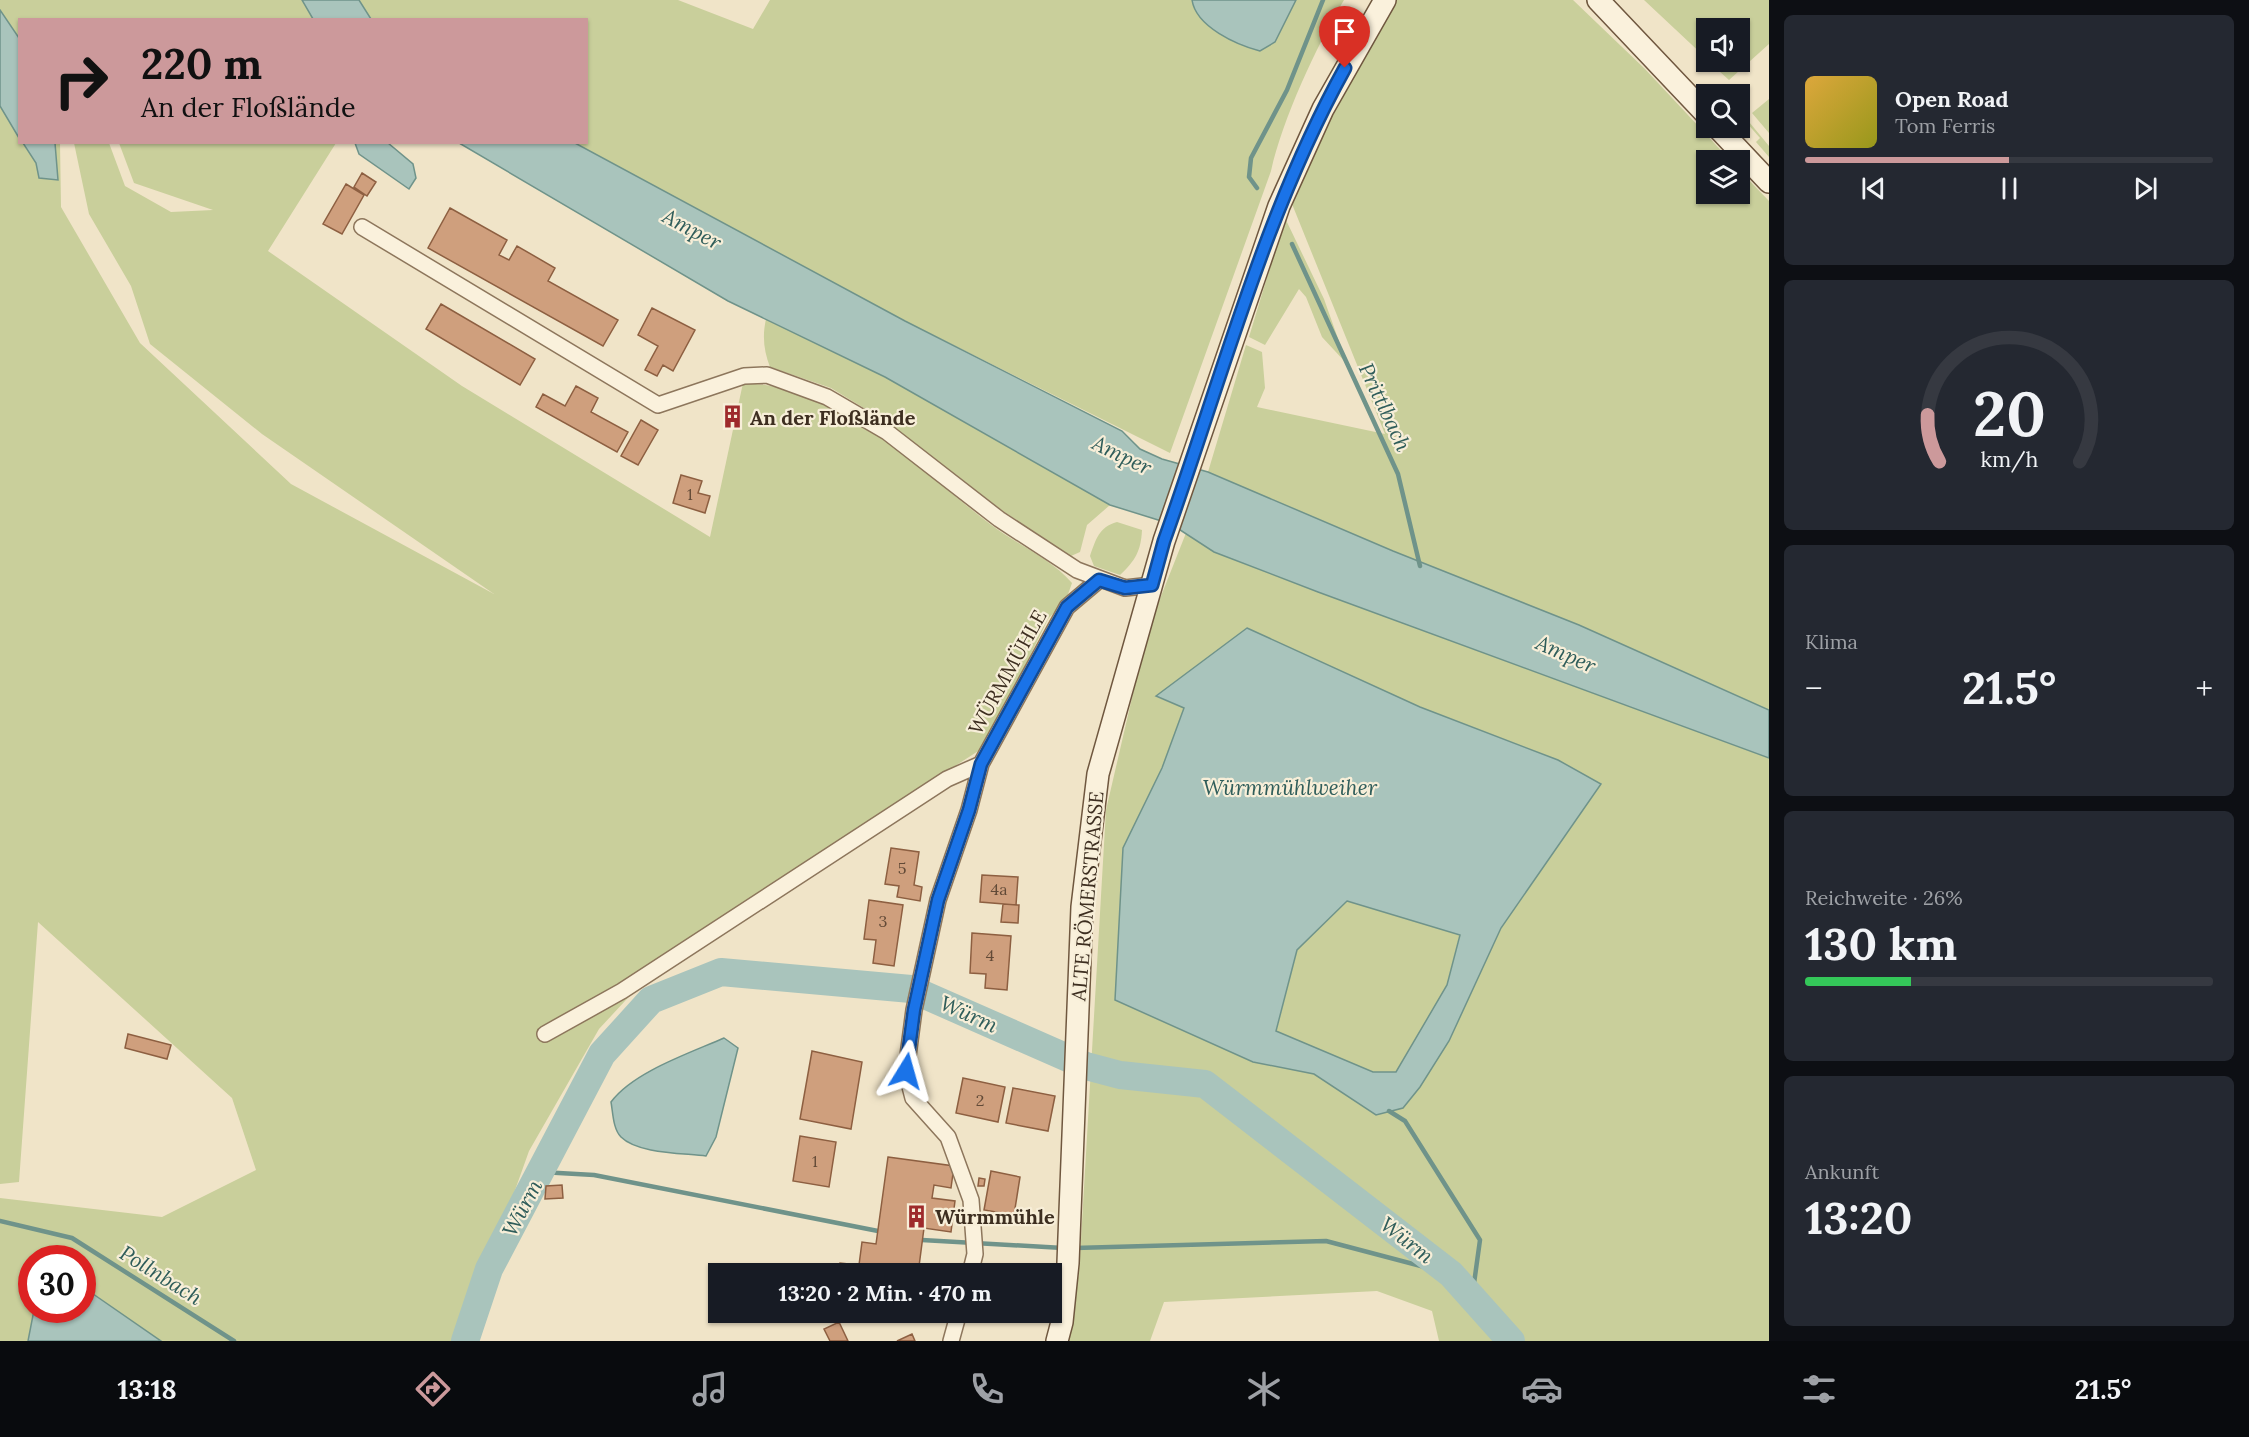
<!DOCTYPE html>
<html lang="de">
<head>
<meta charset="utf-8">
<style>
	:root { --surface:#171b24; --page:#242831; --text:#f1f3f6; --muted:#9ea1a6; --line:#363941; --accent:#cc999b }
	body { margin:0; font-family:Lora,serif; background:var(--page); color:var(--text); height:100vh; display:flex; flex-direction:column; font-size:22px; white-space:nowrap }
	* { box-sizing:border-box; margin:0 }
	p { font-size:20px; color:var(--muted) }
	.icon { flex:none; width:33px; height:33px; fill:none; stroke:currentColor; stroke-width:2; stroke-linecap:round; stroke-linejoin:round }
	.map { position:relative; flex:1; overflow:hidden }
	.side { display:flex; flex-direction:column; gap:15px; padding:15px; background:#0d0f14; width:480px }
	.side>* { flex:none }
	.guide { position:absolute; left:18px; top:18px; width:570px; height:126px; border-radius:0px; box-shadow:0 2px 4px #0004; background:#cc999b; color:#111; overflow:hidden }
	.buttons { position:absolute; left:1696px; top:18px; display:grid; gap:12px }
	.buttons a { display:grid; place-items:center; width:54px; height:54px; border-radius:0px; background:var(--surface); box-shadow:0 2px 4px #0004; font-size:30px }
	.speed { position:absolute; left:18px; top:1245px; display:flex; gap:12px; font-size:30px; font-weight:700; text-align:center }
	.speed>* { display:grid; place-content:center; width:78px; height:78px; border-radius:50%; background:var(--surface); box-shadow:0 2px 4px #0004; line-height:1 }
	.speed .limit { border:9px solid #d22; background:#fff; color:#111 }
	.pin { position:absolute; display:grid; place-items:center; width:51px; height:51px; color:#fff; margin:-62px -26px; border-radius:50% 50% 50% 0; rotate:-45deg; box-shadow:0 0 6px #0007 }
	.pin .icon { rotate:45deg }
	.me { position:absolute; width:66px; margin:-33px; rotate:8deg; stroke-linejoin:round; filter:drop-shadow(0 0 4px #0008) }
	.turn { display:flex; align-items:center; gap:21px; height:126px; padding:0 24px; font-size:27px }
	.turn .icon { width:78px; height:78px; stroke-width:2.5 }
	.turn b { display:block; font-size:42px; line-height:51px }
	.big { font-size:45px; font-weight:800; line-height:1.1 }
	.side .card { flex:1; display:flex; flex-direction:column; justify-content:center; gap:9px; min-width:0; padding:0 21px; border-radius:9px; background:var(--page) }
	.side .dial { align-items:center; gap:0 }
	.dial svg { height:156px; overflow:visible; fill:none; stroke:var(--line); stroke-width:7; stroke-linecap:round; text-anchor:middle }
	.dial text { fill:var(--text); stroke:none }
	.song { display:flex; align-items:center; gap:18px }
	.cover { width:72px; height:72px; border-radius:9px; background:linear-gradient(135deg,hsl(40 70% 55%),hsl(60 70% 35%)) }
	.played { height:6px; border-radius:3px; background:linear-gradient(90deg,var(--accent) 50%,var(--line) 50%) }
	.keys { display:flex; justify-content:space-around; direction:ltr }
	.heat { display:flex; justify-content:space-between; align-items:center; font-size:33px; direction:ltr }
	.charge { height:9px; border-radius:4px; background:linear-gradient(90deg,#34c759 26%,var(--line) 0) }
	.trip { position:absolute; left:708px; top:1263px; width:354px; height:60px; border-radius:0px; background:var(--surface); box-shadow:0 2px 4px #0004; font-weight:800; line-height:60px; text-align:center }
	.dock { display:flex; height:96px; justify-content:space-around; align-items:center; background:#090b0e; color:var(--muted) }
	.dock .icon { width:42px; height:42px }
	.dock .selected { color:var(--accent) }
	.dock b { font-size:27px; color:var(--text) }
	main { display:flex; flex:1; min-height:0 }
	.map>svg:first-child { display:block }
	.green { fill:#c9cf9b; fill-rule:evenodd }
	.water { fill:#a9c4bc; stroke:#6f938a; stroke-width:1.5; fill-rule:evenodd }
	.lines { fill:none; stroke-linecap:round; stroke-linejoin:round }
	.stream { stroke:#6f938a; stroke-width:4.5 }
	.river { stroke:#a9c4bc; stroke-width:28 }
	.building { fill:#cf9f7d; stroke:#8d5f41; stroke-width:1.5 }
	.street-casing { stroke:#8d765c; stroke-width:18 }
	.secondary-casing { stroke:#6f573f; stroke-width:24 }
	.street { stroke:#faf1dc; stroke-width:15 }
	.secondary { stroke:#faf1dc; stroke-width:21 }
	.route-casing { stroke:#114b97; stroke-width:15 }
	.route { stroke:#1a73e8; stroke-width:10 }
	.labels { text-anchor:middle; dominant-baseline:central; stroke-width:4.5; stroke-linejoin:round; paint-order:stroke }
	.number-label { font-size:16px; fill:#624a37 }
	.poi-label { font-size:20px; font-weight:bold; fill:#3d2e20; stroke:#f7eed8; text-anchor:start }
	.street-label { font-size:20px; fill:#3d2e20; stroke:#f7eed8 }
	.water-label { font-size:21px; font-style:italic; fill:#2f5d5a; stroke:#f7eed8 }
</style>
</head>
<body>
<main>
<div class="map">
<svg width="1769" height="1341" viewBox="0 0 1769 1341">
	<rect width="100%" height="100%" fill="#f0e4c8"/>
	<path class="green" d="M0 0H302L313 19 20 20V142L60 143 61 207 140 343 291 484 494 594 262 434 150 344 131 286 89 214 74 143H109L125 186 171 212 213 210 134 183 119 143H336L268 251 462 386 710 537 743 383C840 386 918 469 990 524 1017 545 1049 557 1072 583L1066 600 1048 619 986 746 676 946 599 1029 529 1151 461 1341H161L83 1287 82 1258H32V1310H34L28 1341H0V1198L162 1217 256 1170 232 1098 38 922 19 1182 0 1184Z
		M359 0H678L753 29 770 0H1192L1193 6 1275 42 1296 0H1344C1316 47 1283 118 1271 171L1170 453 905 321 575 143 586 142V20L371 19Z
		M1397 0H1573L1645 69 1730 160H1707V194H1740V171L1769 201V710L1579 625 1393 551 1208 472 1246 345 1262 352 1265 388 1257 407 1385 434 1292 204 1332 112Z
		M1644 0H1769V44L1729 80 1709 62H1740V28H1707V59Z
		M1769 99V133L1752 113Z
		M1740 111 1769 146V157L1756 142 1760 138 1746 122 1742 125Z
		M1285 218 1324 299 1347 364 1322 337 1306 297 1299 289 1265 345 1249 337Z
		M766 319 885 377 1110 505 1087 525 1080 552 1071 556 1003 511 890 424 831 388 770 367C764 351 762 337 766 319Z
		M1117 522 1142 530C1141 551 1135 561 1120 575L1094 566 1090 556C1096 539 1099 527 1117 522Z
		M1186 533 1214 552 1769 758V1341H1439L1432 1311 1377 1291 1164 1302 1150 1341H1061L1079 1274 1106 810 1148 629ZM1157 697 1420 707 1558 760 1601 784 1501 928 1449 1041 1376 1115 1314 1074 1253 1062 1115 1000 1162 768 1184 708Z
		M1347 901 1460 934 1447 985 1397 1072H1373L1276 1032 1297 950Z"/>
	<path class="water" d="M302 0H359L371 19H313Z
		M1192 0H1296L1275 42 1260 51C1237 45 1196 27 1192 0Z
		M0 10 19 38V138L0 106Z
		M23 143H55L58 180 39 178 36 163Z
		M355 143H388L413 164 416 178 409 189 359 154Z
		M459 143H575L905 321 1122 431 1140 449 1162 459 1208 472 1393 551 1579 625 1769 710V758L1318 592 1214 552 1171 524 1110 505 885 377 728 301Z
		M1247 628 1420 707 1558 760 1601 784 1501 928 1449 1041 1420 1087 1403 1108 1376 1115 1314 1074 1253 1062 1115 1000 1123 848 1162 768 1184 708 1156 696ZM1347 901 1460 935 1447 985 1396 1072H1373L1276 1031 1297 950Z
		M724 1038 738 1048 716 1137 706 1156C684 1153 638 1154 621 1137 613 1129 613 1113 611 1102 633 1072 690 1053 724 1038Z
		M83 1287 161 1341H28L34 1310H82Z"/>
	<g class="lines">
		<path class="stream" d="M1257 188 1249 177 1251 158 1287 90 1323 0
			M1292 244 1398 474 1420 566
			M1389 1111 1405 1121 1480 1240 1472 1298
			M541 1172 594 1175 878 1231
			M0 1221 72 1238 234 1341
			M922 1240 1063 1248
			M1075 1248 1326 1241 1451 1274"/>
		<path class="river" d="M465 1341 489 1269 602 1054 651 1000 721 972 911 989 1086 1066 1120 1075 1205 1084 1451 1274 1511 1341"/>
	</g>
	<path class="building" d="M362 173 376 182 367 196 354 187Z
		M346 184 364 195 342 234 323 224Z
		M450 208 507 240 499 255 509 260 517 246 555 268 548 281 618 320 603 346 428 248Z
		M441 304 535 359 520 385 426 329Z
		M652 308 695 330 673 371 663 365 657 376 645 370 658 346 638 335Z
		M576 386 598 398 591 412 628 432 617 452 536 407 543 394 565 406Z
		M730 412 735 413 734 422 728 421Z
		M641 420 658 430 638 465 621 456Z
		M681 475 702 481 698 493 710 496 705 513 673 503Z
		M891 848 919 852 914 885 922 887 920 901 897 897 899 886 885 884Z
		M982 875 1018 877 1016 905 980 902Z
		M869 900 903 905 894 966 873 963 876 940 864 939Z
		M1003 904 1019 905 1018 923 1001 922Z
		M972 933 1011 936 1007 990 985 988 986 974 970 973Z
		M128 1034 171 1045 167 1059 125 1048Z
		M812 1051 862 1062 851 1129 800 1119Z
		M963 1078 1005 1087 998 1122 956 1113Z
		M1013 1088 1055 1096 1048 1131 1006 1123Z
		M800 1136 836 1142 829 1187 793 1181Z
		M888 1157 954 1166 951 1188 934 1185 932 1198 955 1201 951 1232 924 1228 918 1274H839L840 1263 859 1265 862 1242 876 1244Z
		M991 1171 1020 1177 1014 1215 984 1210Z
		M979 1178 985 1179 984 1186H978Z
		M562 1185 563 1198 545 1199 546 1186Z
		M839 1322 848 1341H830L824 1329Z
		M912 1334 915 1341H897Z"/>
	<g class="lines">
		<defs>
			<path id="street" d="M362 227 658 405 744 376 767 375 827 397 887 432 999 519 1077 570 1125 588 1152 585
				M545 1034 622 991 947 779 981 764
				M970 1274 975 1254 971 1200 948 1137 913 1098 906 1071 914 1010 938 900 969 810 981 764 1067 607 1099 580
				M951 1341 959 1312"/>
			<path id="secondary" d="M1598 0 1707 115
				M1718 128 1769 182
				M1057 1341 1062 1322 1068 1263 1082 907 1098 774 1164 541 1279 206 1323 109 1385 0"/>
		</defs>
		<use href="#street" class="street-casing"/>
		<use href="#secondary" class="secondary-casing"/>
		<use href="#street" class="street"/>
		<use href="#secondary" class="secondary"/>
	</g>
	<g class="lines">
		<defs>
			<path id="route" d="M906 1071 914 1010 938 900 969 810 981 764 1067 607 1099 580 1125 588 1152 585 1164 541C1221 382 1263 216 1345 68"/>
		</defs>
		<use href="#route" class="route-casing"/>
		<use href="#route" class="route"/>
	</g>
	<defs>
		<symbol id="building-bare" viewBox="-9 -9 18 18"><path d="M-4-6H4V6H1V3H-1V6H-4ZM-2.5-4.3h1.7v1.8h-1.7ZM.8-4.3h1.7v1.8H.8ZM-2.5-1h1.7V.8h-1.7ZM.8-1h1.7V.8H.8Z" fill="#9e2a2b" stroke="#f7eed8" stroke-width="2.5" paint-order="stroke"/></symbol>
	</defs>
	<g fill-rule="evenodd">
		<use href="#building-bare" x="716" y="400" width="33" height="33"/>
		<use href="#building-bare" x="900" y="1200" width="33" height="33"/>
	</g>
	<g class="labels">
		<g class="number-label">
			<text x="690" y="494">1</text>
			<text x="902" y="868">5</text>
			<text x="999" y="889">4a</text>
			<text x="883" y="921">3</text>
			<text x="990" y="955">4</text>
			<text x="980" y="1100">2</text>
			<text x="815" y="1161">1</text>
		</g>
		<g class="poi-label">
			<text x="750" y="417">An der Floßlände</text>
			<text x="935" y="1216">Würmmühle</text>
		</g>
		<g class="street-label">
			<text transform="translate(1007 672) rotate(-61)">WÜRMMÜHLE</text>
			<text transform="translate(1087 896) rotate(-85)">ALTE RÖMERSTRASSE</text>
		</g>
		<g class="water-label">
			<text transform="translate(692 229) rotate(28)">Amper</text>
			<text transform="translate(1385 407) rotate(65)">Prittlbach</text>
			<text transform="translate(1122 455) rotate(26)">Amper</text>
			<text transform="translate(1566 654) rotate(24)">Amper</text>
			<text x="1290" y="787">Würmmühlweiher</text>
			<text transform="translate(969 1014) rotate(24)">Würm</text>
			<text transform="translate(522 1208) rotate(-62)">Würm</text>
			<text transform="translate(1407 1240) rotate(38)">Würm</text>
			<text transform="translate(161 1275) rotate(32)">Pollnbach</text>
		</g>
	</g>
</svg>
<div class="buttons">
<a><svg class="icon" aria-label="sound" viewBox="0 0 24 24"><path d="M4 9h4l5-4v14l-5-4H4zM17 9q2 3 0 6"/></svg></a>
<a><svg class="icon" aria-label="search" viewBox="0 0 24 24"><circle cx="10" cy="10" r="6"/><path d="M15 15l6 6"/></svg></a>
<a><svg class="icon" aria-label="layers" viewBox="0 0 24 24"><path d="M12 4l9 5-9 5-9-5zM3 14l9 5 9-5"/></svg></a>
</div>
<div class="speed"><div class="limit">30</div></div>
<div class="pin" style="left:1345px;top:68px;background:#d93025"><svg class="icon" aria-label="arrive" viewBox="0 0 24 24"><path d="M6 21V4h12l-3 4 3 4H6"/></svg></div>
<svg class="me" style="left:906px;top:1071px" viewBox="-20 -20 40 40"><path d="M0-17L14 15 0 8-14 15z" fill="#1a73e8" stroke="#fff" stroke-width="4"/></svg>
<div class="trip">13:20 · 2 Min. · 470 m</div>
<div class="guide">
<div class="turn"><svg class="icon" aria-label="right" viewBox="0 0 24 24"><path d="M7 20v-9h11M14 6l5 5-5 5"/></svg><div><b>220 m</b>An der Floßlände</div></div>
</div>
</div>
<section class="side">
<div class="card">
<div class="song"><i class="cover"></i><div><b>Open Road</b><p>Tom Ferris</p></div></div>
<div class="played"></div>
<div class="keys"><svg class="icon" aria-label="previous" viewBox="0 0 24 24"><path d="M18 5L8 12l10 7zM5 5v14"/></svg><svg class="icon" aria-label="pause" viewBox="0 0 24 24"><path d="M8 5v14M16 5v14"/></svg><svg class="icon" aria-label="next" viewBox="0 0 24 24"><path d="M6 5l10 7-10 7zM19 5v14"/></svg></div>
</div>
<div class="card dial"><svg viewBox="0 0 100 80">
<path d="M14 69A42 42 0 1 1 86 69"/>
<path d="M14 69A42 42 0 0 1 8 45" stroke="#cc999b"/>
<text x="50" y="56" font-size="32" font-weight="700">20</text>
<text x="50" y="72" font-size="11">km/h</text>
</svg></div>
<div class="card"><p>Klima</p>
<div class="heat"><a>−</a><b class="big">21.5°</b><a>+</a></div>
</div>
<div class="card"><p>Reichweite · 26%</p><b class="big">130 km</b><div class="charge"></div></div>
<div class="card"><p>Ankunft</p><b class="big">13:20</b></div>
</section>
</main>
<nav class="dock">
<b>13:18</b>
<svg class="icon selected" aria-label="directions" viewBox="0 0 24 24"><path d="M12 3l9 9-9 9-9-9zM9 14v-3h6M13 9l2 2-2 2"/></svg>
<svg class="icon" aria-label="music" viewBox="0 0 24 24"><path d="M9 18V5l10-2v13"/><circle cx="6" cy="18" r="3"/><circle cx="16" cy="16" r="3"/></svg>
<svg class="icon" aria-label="phone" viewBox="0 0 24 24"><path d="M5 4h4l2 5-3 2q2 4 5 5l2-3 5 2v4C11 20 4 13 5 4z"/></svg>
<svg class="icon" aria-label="climate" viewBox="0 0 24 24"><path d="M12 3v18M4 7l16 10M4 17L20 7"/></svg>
<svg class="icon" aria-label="car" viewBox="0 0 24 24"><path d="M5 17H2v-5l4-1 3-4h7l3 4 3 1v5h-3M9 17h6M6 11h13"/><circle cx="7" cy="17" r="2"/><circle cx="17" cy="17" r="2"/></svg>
<svg class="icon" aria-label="filters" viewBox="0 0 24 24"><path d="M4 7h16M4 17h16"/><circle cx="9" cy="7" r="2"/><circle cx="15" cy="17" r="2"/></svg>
<b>21.5°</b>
</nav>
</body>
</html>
